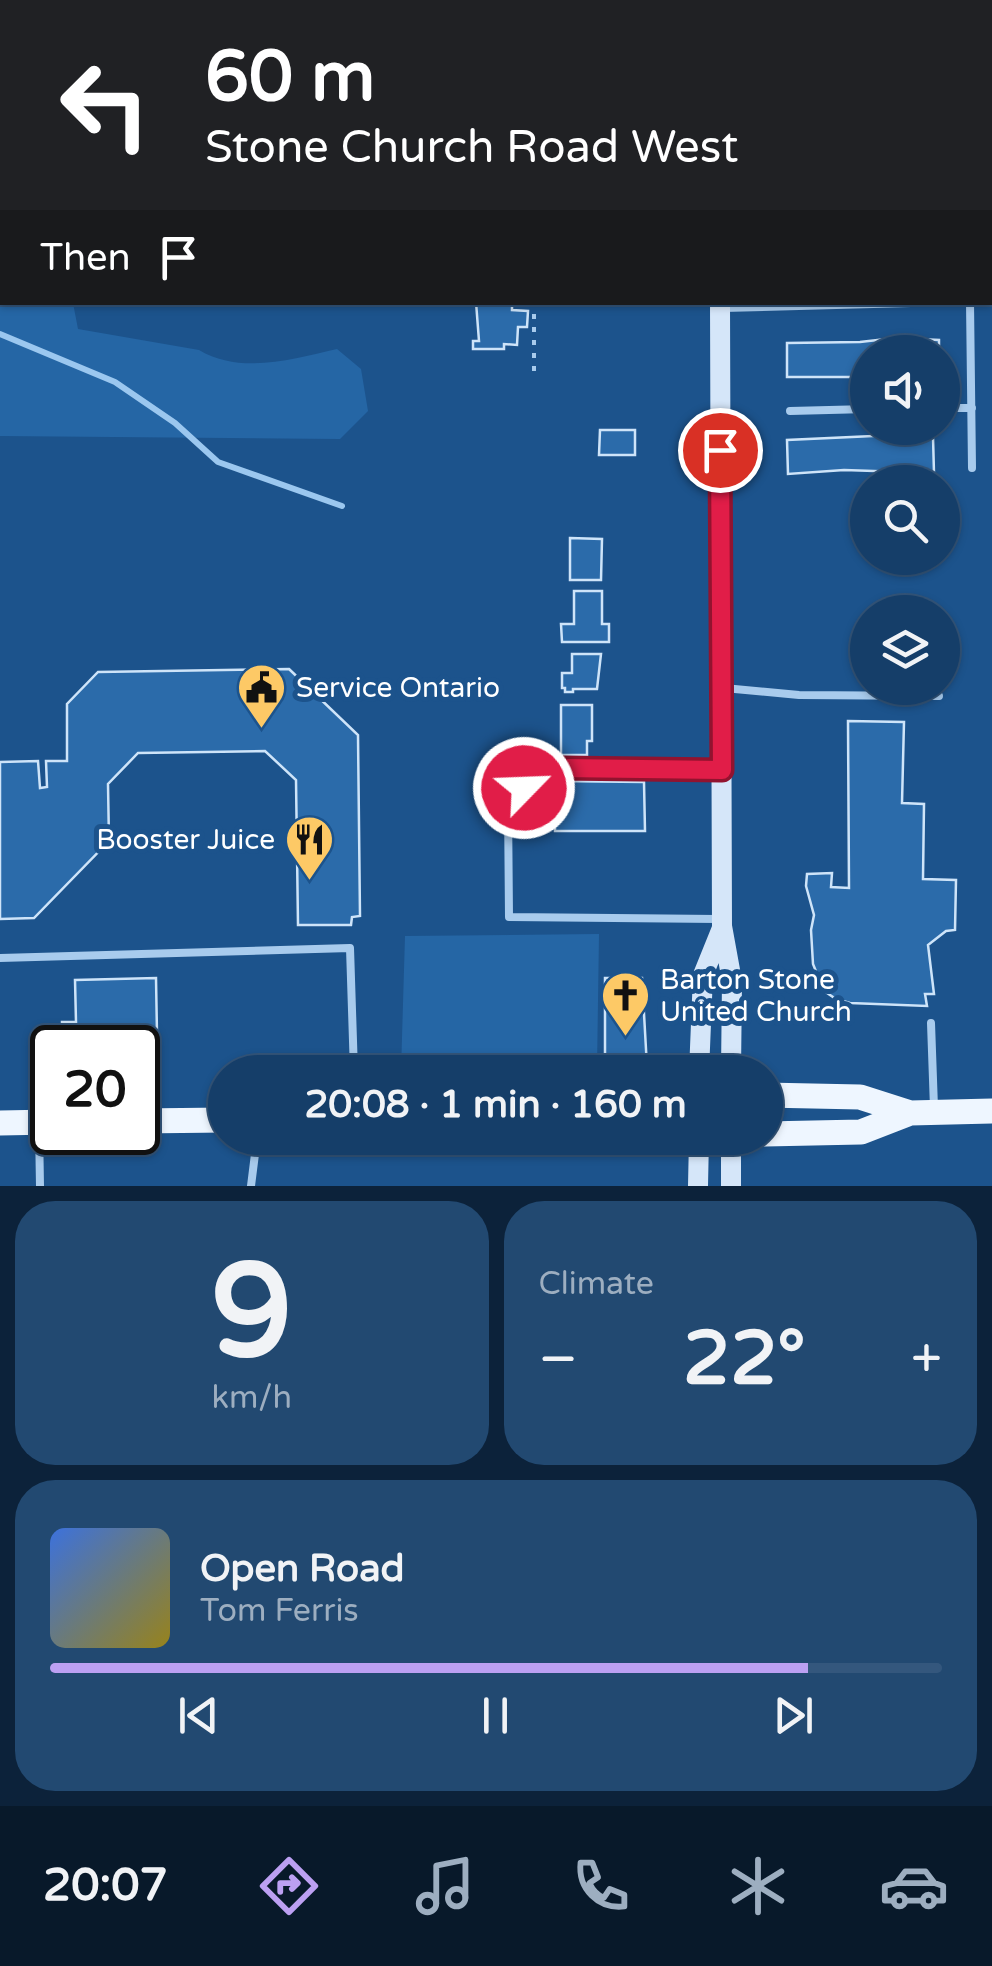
<!DOCTYPE html>
<html lang="en">
<head>
<meta charset="utf-8">
<style>
	:root { --surface:#153e69; --page:#224971; --text:#f1f3f6; --muted:#9daec0; --line:#34577d; --accent:#bca0f2 }
	body { margin:0; font-family:"Varela Round",sans-serif; background:var(--page); color:var(--text); height:100vh; display:flex; flex-direction:column; font-size:38px; white-space:nowrap }
	* { box-sizing:border-box; margin:0 }
	p { font-size:32px; color:var(--muted) }
	.icon { flex:none; width:55px; height:55px; fill:none; stroke:currentColor; stroke-width:2; stroke-linecap:round; stroke-linejoin:round }
	.map { position:relative; height:1186px; overflow:hidden }
	.drawer { display:flex; flex-direction:column; gap:15px; padding:15px; background:#0c223a; flex:1 }
	.drawer>* { flex:none }
	.banner { position:absolute; left:0px; top:0px; width:992px; height:305px; box-shadow:0 2px 8px #0004,0 0 0 2px var(--line); background:#202124; color:#fff; overflow:hidden }
	.fabs { position:absolute; left:850px; top:335px; display:grid; gap:20px }
	.fabs a { display:grid; place-items:center; width:110px; height:110px; border-radius:50%; background:var(--surface); box-shadow:0 2px 8px #0004,0 0 0 2px var(--line); font-size:50px }
	.speed { position:absolute; left:30px; top:1025px; display:flex; gap:20px; font-size:50px; font-weight:700; text-align:center }
	.speed>* { display:grid; place-content:center; width:130px; height:130px; border-radius:50%; background:var(--surface); box-shadow:0 2px 8px #0004,0 0 0 2px var(--line); line-height:1 }
	.speed .limit { border:5px solid #111; border-radius:15px; background:#fff; color:#111 }
	.pin { position:absolute; display:grid; place-items:center; width:85px; height:85px; color:#fff; margin:-42px; border:5px solid #fff; border-radius:50%; box-shadow:0 2px 10px #0007 }
	.me { position:absolute; width:110px; margin:-55px; rotate:66deg; stroke-linejoin:round; filter:drop-shadow(0 0 8px #0008) }
	.turn { display:flex; align-items:center; gap:35px; height:210px; padding:0 40px; font-size:45px }
	.turn .icon { width:130px; height:130px; stroke-width:2.5 }
	.turn b { display:block; font-size:70px; line-height:85px }
	.then { display:flex; align-items:center; height:95px; padding:0 40px; background:#0003; gap:20px; font-size:38px }
	.big { font-size:75px; font-weight:700; line-height:1.1 }
	.drawer .card { flex:1; display:flex; flex-direction:column; justify-content:center; gap:15px; min-width:0; padding:0 35px; border-radius:40px; background:var(--page) }
	.drawer .dial { align-items:center; gap:0 }
	.dial b { font-size:130px; line-height:1 }
	.song { display:flex; align-items:center; gap:30px }
	.cover { width:120px; height:120px; border-radius:15px; background:linear-gradient(135deg,hsl(220 70% 55%),hsl(50 70% 35%)) }
	.played { height:10px; border-radius:5px; background:linear-gradient(90deg,var(--accent) 85%,var(--line) 85%) }
	.keys { display:flex; justify-content:space-around; direction:ltr }
	.heat { display:flex; justify-content:space-between; align-items:center; font-size:55px; direction:ltr }
	.drawer .tiles { flex:1; display:grid; gap:15px; grid-template-columns:1fr 1fr }
	.card:last-child { grid-column:span 2 }
	.trip { position:absolute; left:208px; top:1055px; width:575px; height:100px; border-radius:50px; background:var(--surface); box-shadow:0 2px 8px #0004,0 0 0 2px var(--line); font-weight:700; line-height:100px; text-align:center }
	.menu { display:flex; height:160px; justify-content:space-around; align-items:center; background:#08192a; color:var(--muted) }
	.menu .icon { width:70px; height:70px }
	.menu .selected { color:var(--accent) }
	.menu b { font-size:45px; color:var(--text) }
	.map>svg:first-child { display:block }
	.green { fill:#2566a5 }
	.lines { fill:none; stroke-linecap:round; stroke-linejoin:round }
	.stream { stroke:#9bc7ef; stroke-width:6 }
	.building { fill:#2b6baa; stroke:#cee4f9; stroke-width:2.5 }
	.path { stroke:#a8cbed; stroke-width:4; stroke-dasharray:5 8; stroke-linecap:butt }
	.service { stroke:#a8cbed; stroke-width:8 }
	.secondary { stroke:#d5e6f9; stroke-width:20 }
	.primary { stroke:#eef6ff; stroke-width:25 }
	.route-casing { stroke:#92132f; stroke-width:25 }
	.route { stroke:#e11d48; stroke-width:18 }
	.labels { text-anchor:middle; dominant-baseline:central; stroke-width:10; stroke-linejoin:round; paint-order:stroke }
	.poi-label { font-size:28px; fill:#fff; stroke:#1c538c; text-anchor:start }
</style>
</head>
<body>
<div class="map">
<svg width="992" height="1186" viewBox="0 0 992 1186">
	<rect width="100%" height="100%" fill="#1c538c"/>
	<path class="green" d="M0 0 21 2H2V302L73 303 78 329 199 350C241 375 293 359 337 349L361 369 368 411 340 439 0 436Z
		M599 934 597 1069 563 1072H401L405 936Z"/>
	<g class="lines">
		<path class="stream" d="M0 334 115 382 175 423 218 462 342 506"/>
	</g>
	<path class="building" d="M236 0H343V2H236Z
		M458 0H650L458 2Z
		M476 302H512V310L528 311 527 327H518L517 345 504 344V349H473V341H479Z
		M895 338 939 340V352H868V377H787V343L860 342Z
		M600 430H635V455H599Z
		M895 435 933 437 934 473 844 470 788 474 787 440Z
		M570 538 602 539 601 580H570Z
		M574 591H602V624H609V642H562L561 624H574Z
		M572 654H601L597 689H573V692H565V688H562V673H572Z
		M289 669 358 735 360 916 352 917 351 925H298L296 780 265 751 138 753 108 784 109 841 34 918 0 919V762L38 761 40 788 47 787 46 761H67V704L98 672Z
		M561 705H592V741H587V755H561Z
		M848 721 904 722 902 803 924 804 923 879 956 880 955 930 946 931 928 945 934 994H925L927 1006 850 1003 836 999 824 991 813 964 811 930 814 915 806 886 807 874 832 873 831 887 849 888Z
		M554 781 644 782 645 831H555Z
		M156 978 157 1034 62 1035V1022H76L75 980Z
		M605 978H642L647 1067 605 1068Z"/>
	<g class="lines">
		<path class="path" d="M534 371V302"/>
		<path class="service" d="M374 0V2
			M443 0V2
			M965 0V2
			M970 302 972 468
			M723 308 948 302
			M942 408H972
			M790 411 868 409
			M724 688 799 695 939 696
			M718 919 509 917 508 803 541 773 561 768 718 769
			M0 958 350 948 354 1072
			M931 1023 934 1108
			M39 1127 40 1186
			M251 1186 257 1138"/>
		<path class="secondary" d="M722 2V0
			M720 302 722 926 732 981 731 1072
			M699 1072 703 975 722 928
			M698 1186 699 1138
			M731 1186V1138"/>
		<path class="primary" d="M765 1095 860 1097 910 1113
			M138 1121 225 1120
			M0 1123 52 1122
			M765 1134 861 1132 910 1113 992 1111"/>
	</g>
	<g class="lines">
		<defs>
			<path id="route" d="M524 788 541 773 561 768 722 770 720 450"/>
		</defs>
		<use href="#route" class="route-casing"/>
		<use href="#route" class="route"/>
	</g>
	<defs>
		<symbol id="civic-pin" viewBox="-11 -11 22 30"><path d="M0 17L-7.5 6A9.5 9.5 0 1 1 7.5 6Z" fill="#fdc966" stroke="#1c538c"/><path d="M-.6-6.5H3V-4.5H.6V-3L4-1V1h2V6H-6V1h2V-1L-.6-3ZM-1.2 2.5V6h2.4V2.5Z" fill="#111"/></symbol>
		<symbol id="restaurant-pin" viewBox="-11 -11 22 30"><path d="M0 17L-7.5 6A9.5 9.5 0 1 1 7.5 6Z" fill="#fdc966" stroke="#1c538c"/><path d="M-5-6h1v4h1v-4h1v4h1v-4h1v5L-1.5 .5V6h-2V.5L-5-1ZM5-6V6H3V1.5H1.5Q1.5-4 5-6Z" fill="#111"/></symbol>
		<symbol id="church-pin" viewBox="-11 -11 22 30"><path d="M0 17L-7.5 6A9.5 9.5 0 1 1 7.5 6Z" fill="#fdc966" stroke="#1c538c"/><path d="M-1.2-6h2.4v3.5h3.3v2.4h-3.3V6h-2.4V-.1h-3.3v-2.4h3.3Z" fill="#111"/></symbol>
	</defs>
	<g fill-rule="evenodd">
		<use href="#civic-pin" x="234" y="660" width="55" height="75"/>
		<use href="#restaurant-pin" x="282" y="812" width="55" height="75"/>
		<use href="#church-pin" x="598" y="968" width="55" height="75"/>
	</g>
	<g class="labels">
		<g class="poi-label">
			<text x="296" y="688">Service Ontario</text>
			<text x="275" y="840" text-anchor="end">Booster Juice</text>
			<text x="660" y="980">Barton Stone<tspan x="660" dy="32">United Church</tspan></text>
		</g>
	</g>
</svg>
<div class="fabs">
<a><svg class="icon" aria-label="sound" viewBox="0 0 24 24"><path d="M4 9h4l5-4v14l-5-4H4zM17 9q2 3 0 6"/></svg></a>
<a><svg class="icon" aria-label="search" viewBox="0 0 24 24"><circle cx="10" cy="10" r="6"/><path d="M15 15l6 6"/></svg></a>
<a><svg class="icon" aria-label="layers" viewBox="0 0 24 24"><path d="M12 4l9 5-9 5-9-5zM3 14l9 5 9-5"/></svg></a>
</div>
<div class="speed"><div class="limit">20</div></div>
<div class="pin" style="left:720px;top:450px;background:#d93025"><svg class="icon" aria-label="arrive" viewBox="0 0 24 24"><path d="M6 21V4h12l-3 4 3 4H6"/></svg></div>
<svg class="me" style="left:524px;top:788px" viewBox="-20 -20 40 40"><circle r="17" fill="#e11d48" stroke="#fff" stroke-width="3"/><path d="M0-11L8 9 0 5-8 9z" fill="#fff"/></svg>
<div class="trip">20:08 · 1 min · 160 m</div>
<div class="banner">
<div class="turn"><svg class="icon" aria-label="left" viewBox="0 0 24 24"><path d="M17 20v-9H6M10 6l-5 5 5 5"/></svg><div><b>60 m</b>Stone Church Road West</div></div>
<div class="then">Then<svg class="icon" aria-label="arrive" viewBox="0 0 24 24"><path d="M6 21V4h12l-3 4 3 4H6"/></svg></div>
</div>
</div>
<section class="drawer">
<div class="tiles">
<div class="card dial"><b>9</b><p>km/h</p></div>
<div class="card"><p>Climate</p>
<div class="heat"><a>−</a><b class="big">22°</b><a>+</a></div>
</div>
<div class="card">
<div class="song"><i class="cover"></i><div><b>Open Road</b><p>Tom Ferris</p></div></div>
<div class="played"></div>
<div class="keys"><svg class="icon" aria-label="previous" viewBox="0 0 24 24"><path d="M18 5L8 12l10 7zM5 5v14"/></svg><svg class="icon" aria-label="pause" viewBox="0 0 24 24"><path d="M8 5v14M16 5v14"/></svg><svg class="icon" aria-label="next" viewBox="0 0 24 24"><path d="M6 5l10 7-10 7zM19 5v14"/></svg></div>
</div>
</div>
</section>
<nav class="menu">
<b>20:07</b>
<svg class="icon selected" aria-label="directions" viewBox="0 0 24 24"><path d="M12 3l9 9-9 9-9-9zM9 14v-3h6M13 9l2 2-2 2"/></svg>
<svg class="icon" aria-label="music" viewBox="0 0 24 24"><path d="M9 18V5l10-2v13"/><circle cx="6" cy="18" r="3"/><circle cx="16" cy="16" r="3"/></svg>
<svg class="icon" aria-label="phone" viewBox="0 0 24 24"><path d="M5 4h4l2 5-3 2q2 4 5 5l2-3 5 2v4C11 20 4 13 5 4z"/></svg>
<svg class="icon" aria-label="climate" viewBox="0 0 24 24"><path d="M12 3v18M4 7l16 10M4 17L20 7"/></svg>
<svg class="icon" aria-label="car" viewBox="0 0 24 24"><path d="M5 17H2v-5l4-1 3-4h7l3 4 3 1v5h-3M9 17h6M6 11h13"/><circle cx="7" cy="17" r="2"/><circle cx="17" cy="17" r="2"/></svg>
</nav>
</body>
</html>
